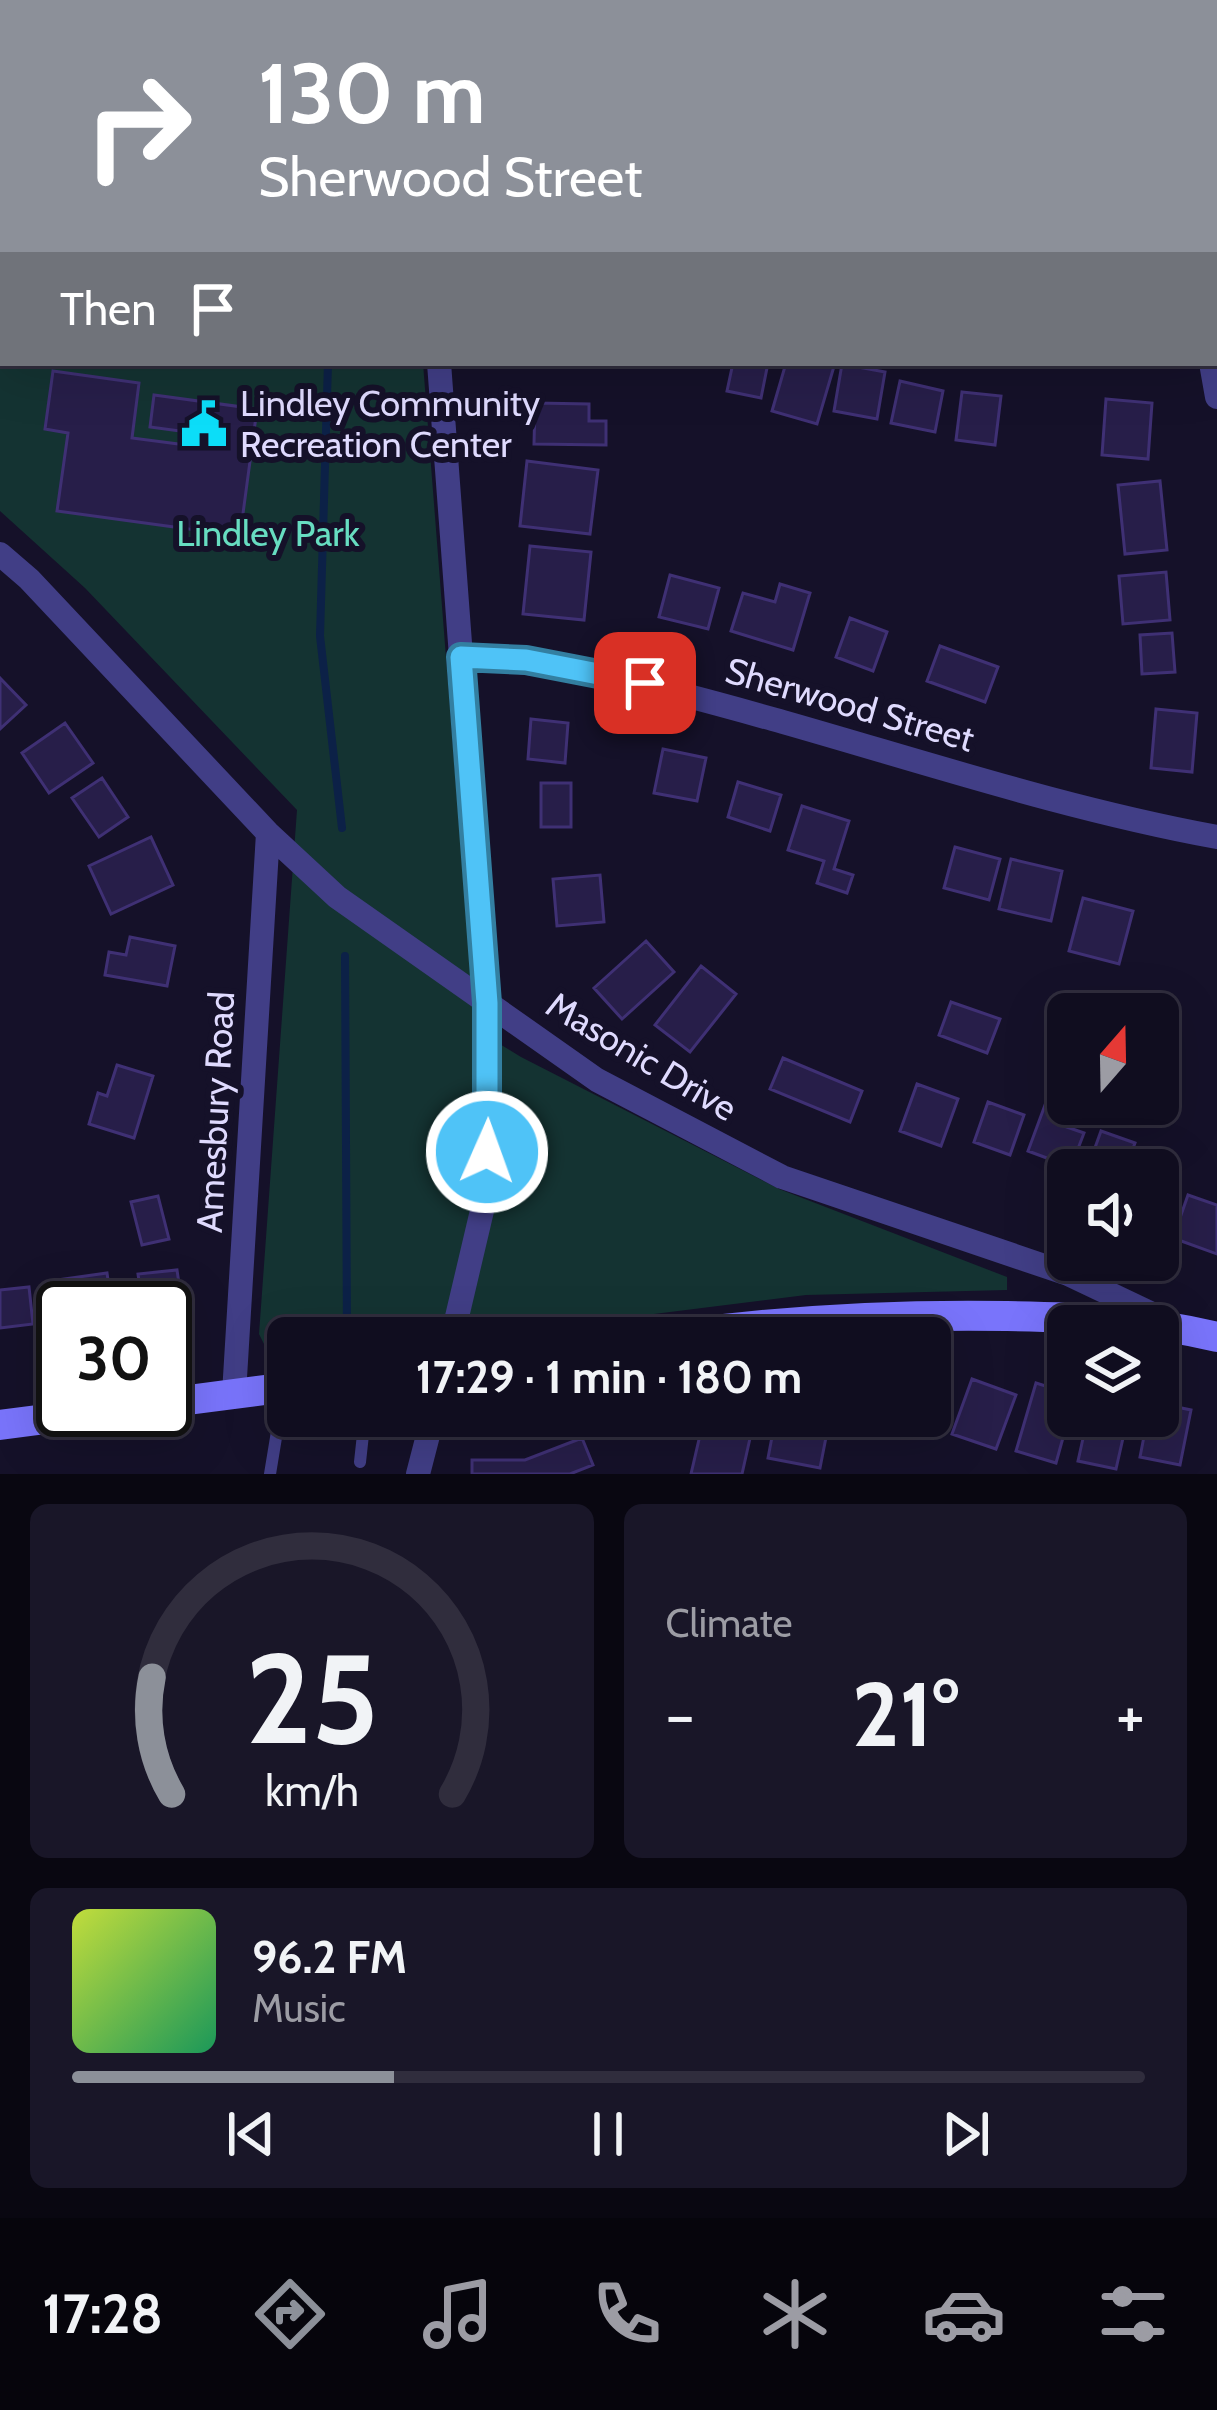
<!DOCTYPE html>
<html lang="en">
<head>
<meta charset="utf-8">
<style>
	:root { --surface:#100d1f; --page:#191628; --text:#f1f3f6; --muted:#9c9ca4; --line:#302d3d; --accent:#8c9099 }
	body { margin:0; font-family:Cabin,sans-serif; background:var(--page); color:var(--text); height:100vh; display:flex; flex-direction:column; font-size:45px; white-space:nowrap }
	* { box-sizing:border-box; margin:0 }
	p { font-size:39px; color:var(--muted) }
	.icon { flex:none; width:66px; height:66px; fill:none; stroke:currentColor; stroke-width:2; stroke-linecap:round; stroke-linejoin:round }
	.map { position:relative; height:1474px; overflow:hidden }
	.details { display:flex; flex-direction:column; gap:30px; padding:30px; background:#090711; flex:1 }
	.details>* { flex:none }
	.hud { position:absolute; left:0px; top:0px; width:1218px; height:366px; box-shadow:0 12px 48px #0002,0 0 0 3px var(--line); background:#8c9099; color:#fff; overflow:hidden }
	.needle { width:78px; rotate:20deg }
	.controls { position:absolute; left:1047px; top:993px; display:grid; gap:24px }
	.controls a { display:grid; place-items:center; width:132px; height:132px; border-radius:18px; background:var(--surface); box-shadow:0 12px 48px #0002,0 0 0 3px var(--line); font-size:60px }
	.speed { position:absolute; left:36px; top:1281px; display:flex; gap:24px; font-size:60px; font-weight:700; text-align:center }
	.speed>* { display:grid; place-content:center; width:156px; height:156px; border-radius:50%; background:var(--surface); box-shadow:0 12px 48px #0002,0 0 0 3px var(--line); line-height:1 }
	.speed .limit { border:6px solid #111; border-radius:18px; background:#fff; color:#111 }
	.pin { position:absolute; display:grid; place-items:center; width:102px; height:102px; color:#fff; margin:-51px; border-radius:24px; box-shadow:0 6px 18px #0006 }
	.me { position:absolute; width:132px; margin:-66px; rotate:2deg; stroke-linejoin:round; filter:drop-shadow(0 0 9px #0008) }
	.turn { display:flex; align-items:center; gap:42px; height:252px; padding:0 60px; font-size:54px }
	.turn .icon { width:156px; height:156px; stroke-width:2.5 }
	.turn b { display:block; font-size:84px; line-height:102px }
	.then { display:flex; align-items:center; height:114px; padding:0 60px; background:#0003; gap:24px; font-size:45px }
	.big { font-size:90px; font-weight:700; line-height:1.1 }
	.details .card { flex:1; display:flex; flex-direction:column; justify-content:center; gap:18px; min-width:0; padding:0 42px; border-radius:18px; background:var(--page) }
	.details .dial { align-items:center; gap:0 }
	.dial svg { height:312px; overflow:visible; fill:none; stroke:var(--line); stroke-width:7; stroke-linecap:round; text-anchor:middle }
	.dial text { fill:var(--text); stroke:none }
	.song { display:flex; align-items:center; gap:36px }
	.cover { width:144px; height:144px; border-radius:18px; background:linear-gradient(135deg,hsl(70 70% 55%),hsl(150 70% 35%)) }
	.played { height:12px; border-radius:6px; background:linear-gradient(90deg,var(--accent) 30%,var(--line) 30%) }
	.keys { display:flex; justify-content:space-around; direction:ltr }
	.heat { display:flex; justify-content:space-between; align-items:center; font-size:66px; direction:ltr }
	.details .tiles { flex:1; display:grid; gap:30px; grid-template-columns:1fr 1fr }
	.card:last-child { grid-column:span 2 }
	.trip { position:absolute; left:267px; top:1317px; width:684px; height:120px; border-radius:18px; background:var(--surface); box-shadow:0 12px 48px #0002,0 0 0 3px var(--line); font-weight:700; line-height:120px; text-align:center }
	.tabs { display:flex; height:192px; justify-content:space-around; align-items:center; background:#06050c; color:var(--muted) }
	.tabs .icon { width:84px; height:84px }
	.tabs .active { color:var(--accent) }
	.tabs b { font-size:54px; color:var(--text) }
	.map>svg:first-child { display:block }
	.green { fill:#143332 }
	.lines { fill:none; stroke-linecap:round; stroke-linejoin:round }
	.stream { stroke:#0c2147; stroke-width:8 }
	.building { fill:#271e49; stroke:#3f3074; stroke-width:3 }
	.service { stroke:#413e86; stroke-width:12 }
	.minor { stroke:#413e86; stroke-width:24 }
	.secondary { stroke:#7974fb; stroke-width:30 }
	.route-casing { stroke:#337fa1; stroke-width:30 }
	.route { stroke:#4fc3f7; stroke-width:21 }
	.labels { text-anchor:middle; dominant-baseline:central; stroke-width:12; stroke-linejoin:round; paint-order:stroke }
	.poi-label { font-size:36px; fill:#dfdafe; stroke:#151129; text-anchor:start }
	.park-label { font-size:36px; fill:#67ddc1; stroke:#151129 }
	.street-label { font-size:36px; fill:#dfdafe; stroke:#151129 }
</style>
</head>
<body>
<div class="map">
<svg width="1217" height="1474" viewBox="0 0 1217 1474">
	<rect width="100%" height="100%" fill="#151129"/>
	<path class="green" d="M0 0H402L3 3V363H423L475 1029 521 1057 779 1189 1007 1277V1290L806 1295 463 1338H288V1361L269 1354 259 1334 297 810 85 588 0 511Z"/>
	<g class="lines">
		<path class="stream" d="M309 0 310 3
			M328 363 320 636 342 828
			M345 956 347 1333"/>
	</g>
	<path class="building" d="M733 363H768L761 398 727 391Z
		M786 363H835L817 424 772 411Z
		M842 364 885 372 877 419 834 411Z
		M53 371 139 383 132 438 194 446 195 433 150 427 154 395 257 409 240 536 57 511 68 433 45 429Z
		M900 381 943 391 935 432 891 423Z
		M962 392 1001 396 995 445 956 440Z
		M1106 399 1152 403 1148 459 1102 455Z
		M535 403 589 404V421H606V445L534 444Z
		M527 461 598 470 590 534 520 526Z
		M1160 481 1167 550 1125 554 1118 485Z
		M530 546 591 552 584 620 523 614Z
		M1166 572 1170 620 1123 624 1119 576Z
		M670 575 719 588 708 629 659 617Z
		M780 584 810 593 793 650 731 631 743 593 775 602Z
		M850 618 887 632 873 671 836 657Z
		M1172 633 1175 672 1142 674 1140 635Z
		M940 646 998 667 985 702 927 681Z
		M0 678 26 705 0 729Z
		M1156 709 1197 713 1192 772 1151 768Z
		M531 719 568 723 565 763 528 759Z
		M65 723 93 763 49 793 22 753Z
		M663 749 706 758 697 801 654 793Z
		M102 778 128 817 99 837 72 798Z
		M738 782 781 795 770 831 728 817Z
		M541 783H571V827H541Z
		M802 806 849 821 834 869 853 875 847 893 817 883 824 861 788 850Z
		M151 837 173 885 111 914 89 866Z
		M955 847 1000 859 989 900 944 888Z
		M1011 859 1062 871 1051 921 999 909Z
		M600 875 604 922 557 926 553 879Z
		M1083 898 1133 911 1119 964 1069 951Z
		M130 937 175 946 167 986 105 975 109 952 126 955Z
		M646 941 674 972 622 1019 594 988Z
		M701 966 736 994 690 1052 655 1025Z
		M951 1002 1000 1019 987 1053 939 1035Z
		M783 1058 862 1091 850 1122 770 1089Z
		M117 1065 153 1076 134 1138 89 1124 98 1093 107 1096Z
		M917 1084 958 1099 941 1146 900 1131Z
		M1048 1097 1072 1105 1064 1126 1084 1133 1071 1167 1028 1151Z
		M988 1102 1024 1115 1010 1155 974 1142Z
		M1101 1131 1135 1143 1125 1170H1087Z
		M1188 1195 1217 1205V1254L1173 1238Z
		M158 1196 169 1239 142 1245 131 1202Z
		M177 1270 183 1311 165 1314V1308H143L138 1274Z
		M107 1273 112 1308H63L62 1316 57 1280Z
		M29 1287 33 1324 0 1328V1290Z
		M972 1379 1016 1395 996 1449 952 1434Z
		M1036 1383 1068 1393 1069 1416 1056 1463 1016 1451Z
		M1158 1403 1191 1410 1180 1465 1140 1457 1148 1416H1158Z
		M693 1416H755L742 1474H691L700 1435 689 1432Z
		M776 1416 829 1422 820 1468 768 1458Z
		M1088 1416H1128L1116 1469 1078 1461Z
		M582 1438 593 1465 570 1474H472V1460H525Z"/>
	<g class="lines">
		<path class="service" d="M360 1462 365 1416
			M270 1474 284 1389"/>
		<path class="minor" d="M1168 0 1169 3
			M411 3V0
			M0 176H3
			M439 363 487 1003 489 1106 485 1198 452 1338
			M1211 363 1217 397
			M0 554 29 579 268 833 337 897 597 1080 782 1177 1068 1274 1167 1321
			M461 657C572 662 676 692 783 722 927 763 1070 810 1217 837
			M234 1394 268 833
			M418 1474 433 1416"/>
		<path class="secondary" d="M651 1338C770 1321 887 1314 1007 1316 1078 1317 1148 1320 1217 1337
			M165 1403 288 1387
			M0 1425 115 1410"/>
	</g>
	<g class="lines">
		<defs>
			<path id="route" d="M487 1152V1003L461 657 526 660 645 683"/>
		</defs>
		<use href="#route" class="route-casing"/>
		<use href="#route" class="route"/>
	</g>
	<defs>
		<symbol id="civic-bare" viewBox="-9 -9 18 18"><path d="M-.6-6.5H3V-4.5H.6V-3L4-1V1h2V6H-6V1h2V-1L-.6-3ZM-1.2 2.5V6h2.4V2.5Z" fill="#0cddf8" stroke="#151129" stroke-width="2.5" paint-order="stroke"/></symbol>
	</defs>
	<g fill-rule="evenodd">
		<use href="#civic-bare" x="171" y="391" width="66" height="66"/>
	</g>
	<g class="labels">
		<g class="poi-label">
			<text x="240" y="403">Lindley Community<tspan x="240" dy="41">Recreation Center</tspan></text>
		</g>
		<g class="park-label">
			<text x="268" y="533">Lindley Park</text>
		</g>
		<g class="street-label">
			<text transform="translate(850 704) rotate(16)">Sherwood Street</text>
			<text transform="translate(642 1056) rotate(31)">Masonic Drive</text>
			<text transform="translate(215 1112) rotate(-87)">Amesbury Road</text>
		</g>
	</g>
</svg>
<div class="controls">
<a><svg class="needle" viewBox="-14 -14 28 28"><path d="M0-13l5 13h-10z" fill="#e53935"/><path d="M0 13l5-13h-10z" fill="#9c9ca4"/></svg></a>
<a><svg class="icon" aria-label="sound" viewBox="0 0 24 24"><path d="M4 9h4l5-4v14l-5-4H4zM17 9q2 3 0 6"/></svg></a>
<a><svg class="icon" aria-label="layers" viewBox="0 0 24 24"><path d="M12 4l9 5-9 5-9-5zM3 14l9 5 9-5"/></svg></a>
</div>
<div class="speed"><div class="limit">30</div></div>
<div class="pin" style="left:645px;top:683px;background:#d93025"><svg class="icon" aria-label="arrive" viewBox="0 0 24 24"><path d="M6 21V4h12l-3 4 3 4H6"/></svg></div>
<svg class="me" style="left:487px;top:1152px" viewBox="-20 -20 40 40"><circle r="17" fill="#4fc3f7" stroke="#fff" stroke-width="3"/><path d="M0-11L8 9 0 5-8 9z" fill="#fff"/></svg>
<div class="trip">17:29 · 1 min · 180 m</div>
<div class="hud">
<div class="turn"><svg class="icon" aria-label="right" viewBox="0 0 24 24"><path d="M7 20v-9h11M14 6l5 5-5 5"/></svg><div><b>130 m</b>Sherwood Street</div></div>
<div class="then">Then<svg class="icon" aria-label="arrive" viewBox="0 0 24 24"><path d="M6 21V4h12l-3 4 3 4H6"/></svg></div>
</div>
</div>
<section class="details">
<div class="tiles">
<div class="card dial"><svg viewBox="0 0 100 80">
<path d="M14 69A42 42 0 1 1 86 69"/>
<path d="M14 69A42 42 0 0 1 9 39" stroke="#8c9099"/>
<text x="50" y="56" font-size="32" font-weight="700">25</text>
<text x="50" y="72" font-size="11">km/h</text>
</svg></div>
<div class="card"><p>Climate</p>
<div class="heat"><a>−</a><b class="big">21°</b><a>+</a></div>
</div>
<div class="card">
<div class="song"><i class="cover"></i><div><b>96.2 FM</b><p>Music</p></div></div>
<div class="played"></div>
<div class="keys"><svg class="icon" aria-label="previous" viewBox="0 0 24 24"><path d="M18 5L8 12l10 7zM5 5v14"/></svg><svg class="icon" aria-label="pause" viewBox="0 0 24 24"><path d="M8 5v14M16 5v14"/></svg><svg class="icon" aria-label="next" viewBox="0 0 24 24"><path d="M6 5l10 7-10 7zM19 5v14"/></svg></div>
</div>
</div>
</section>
<nav class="tabs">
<b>17:28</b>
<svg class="icon active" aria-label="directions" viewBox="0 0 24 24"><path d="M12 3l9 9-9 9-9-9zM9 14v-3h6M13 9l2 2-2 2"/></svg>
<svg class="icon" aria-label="music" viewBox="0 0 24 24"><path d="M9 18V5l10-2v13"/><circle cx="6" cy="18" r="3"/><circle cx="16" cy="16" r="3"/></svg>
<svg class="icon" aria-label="phone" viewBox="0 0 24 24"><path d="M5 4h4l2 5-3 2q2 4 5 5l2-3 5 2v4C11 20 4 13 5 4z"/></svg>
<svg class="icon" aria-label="climate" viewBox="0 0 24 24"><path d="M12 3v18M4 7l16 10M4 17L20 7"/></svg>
<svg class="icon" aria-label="car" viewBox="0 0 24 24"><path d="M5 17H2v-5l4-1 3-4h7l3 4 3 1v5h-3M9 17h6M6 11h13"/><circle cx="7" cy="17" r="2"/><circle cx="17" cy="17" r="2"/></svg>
<svg class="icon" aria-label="filters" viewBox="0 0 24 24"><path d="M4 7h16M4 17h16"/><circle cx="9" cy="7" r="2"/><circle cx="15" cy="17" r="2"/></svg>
</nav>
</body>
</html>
